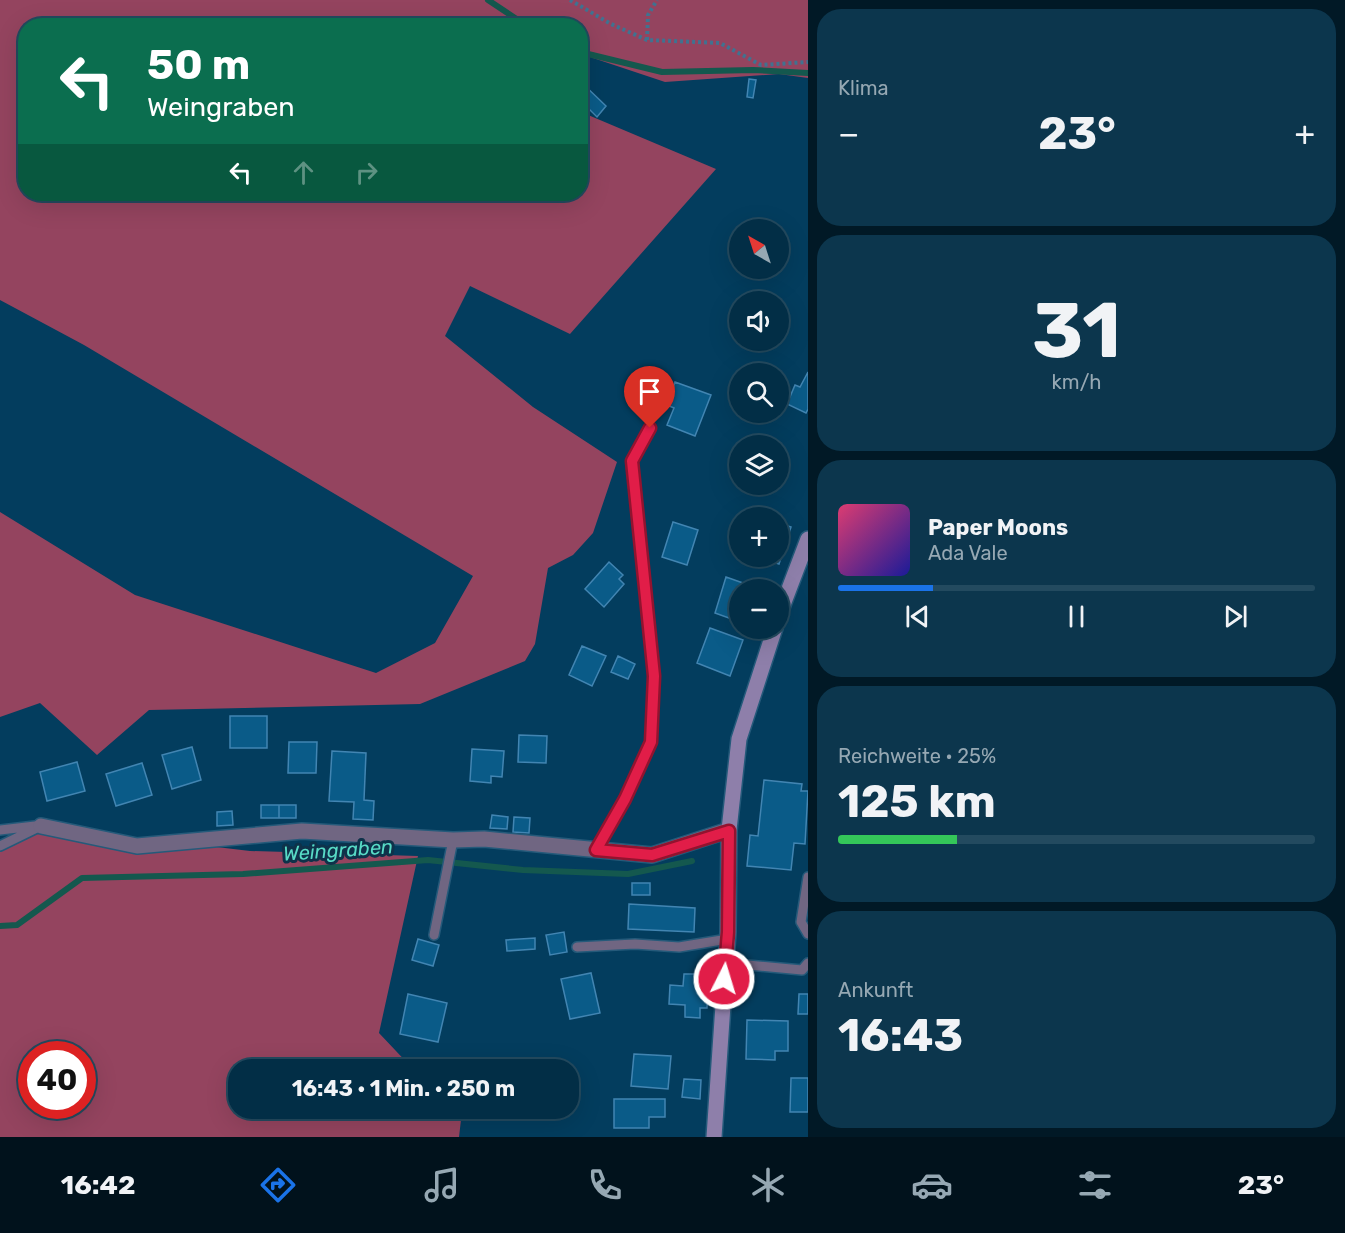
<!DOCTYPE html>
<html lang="de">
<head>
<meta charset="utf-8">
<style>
	:root { --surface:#022e46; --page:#0c364d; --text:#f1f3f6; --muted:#96a8b3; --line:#234a5f; --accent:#1a73e8 }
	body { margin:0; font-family:Rubik,sans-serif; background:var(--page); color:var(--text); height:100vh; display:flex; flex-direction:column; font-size:22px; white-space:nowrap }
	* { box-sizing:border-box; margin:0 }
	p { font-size:20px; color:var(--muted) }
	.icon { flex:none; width:33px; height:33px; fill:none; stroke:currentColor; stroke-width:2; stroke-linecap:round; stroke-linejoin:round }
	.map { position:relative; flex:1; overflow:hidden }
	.side { display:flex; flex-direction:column; gap:9px; padding:9px; background:#011926; width:537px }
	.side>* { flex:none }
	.top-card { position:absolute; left:18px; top:18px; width:570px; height:183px; border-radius:24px; box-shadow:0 6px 24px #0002,0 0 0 2px var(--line); background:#0b6e4f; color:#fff; overflow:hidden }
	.needle { width:39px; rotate:321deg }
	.tools { position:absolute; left:729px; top:219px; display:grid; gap:12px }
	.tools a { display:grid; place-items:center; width:60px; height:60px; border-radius:50%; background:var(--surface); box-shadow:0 6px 24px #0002,0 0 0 2px var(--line); font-size:30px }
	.speed { position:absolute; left:18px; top:1041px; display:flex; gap:12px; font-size:30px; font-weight:700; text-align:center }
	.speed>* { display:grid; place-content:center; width:78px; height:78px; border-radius:50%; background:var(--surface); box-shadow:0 6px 24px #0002,0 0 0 2px var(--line); line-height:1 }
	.speed .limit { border:9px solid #d22; background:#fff; color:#111 }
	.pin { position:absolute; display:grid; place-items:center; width:51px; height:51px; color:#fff; margin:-62px -26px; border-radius:50% 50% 50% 0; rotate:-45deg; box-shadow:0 0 6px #0007 }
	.pin .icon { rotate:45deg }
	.me { position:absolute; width:66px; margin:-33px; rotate:5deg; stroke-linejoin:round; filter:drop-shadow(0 0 4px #0008) }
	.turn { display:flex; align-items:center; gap:21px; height:126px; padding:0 30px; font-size:27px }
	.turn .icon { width:78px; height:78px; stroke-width:2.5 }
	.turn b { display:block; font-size:42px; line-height:51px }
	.lanes { display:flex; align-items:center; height:57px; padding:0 30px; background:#0003; justify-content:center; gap:30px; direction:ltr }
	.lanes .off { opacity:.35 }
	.big { font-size:45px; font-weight:700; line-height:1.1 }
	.side .tile { flex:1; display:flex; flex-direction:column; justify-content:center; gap:9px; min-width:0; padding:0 21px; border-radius:24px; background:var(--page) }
	.side .dial { align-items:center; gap:0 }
	.dial b { font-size:78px; line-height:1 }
	.song { display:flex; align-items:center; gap:18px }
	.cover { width:72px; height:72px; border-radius:9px; background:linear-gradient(135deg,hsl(340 70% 55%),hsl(240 70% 35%)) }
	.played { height:6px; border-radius:3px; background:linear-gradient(90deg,var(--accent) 20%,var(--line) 20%) }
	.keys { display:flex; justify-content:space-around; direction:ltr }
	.heat { display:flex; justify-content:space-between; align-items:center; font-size:33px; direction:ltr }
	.charge { height:9px; border-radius:4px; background:linear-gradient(90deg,#34c759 25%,var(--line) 0) }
	.trip { position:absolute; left:228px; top:1059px; width:351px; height:60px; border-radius:24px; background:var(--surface); box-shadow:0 6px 24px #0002,0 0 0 2px var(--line); font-weight:700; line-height:60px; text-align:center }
	.tab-bar { display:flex; height:96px; justify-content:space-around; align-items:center; background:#01121c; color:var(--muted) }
	.tab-bar .icon { width:42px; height:42px }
	.tab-bar .active { color:var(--accent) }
	.tab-bar b { font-size:27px; color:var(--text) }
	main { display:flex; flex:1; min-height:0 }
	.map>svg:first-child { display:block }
	.green { fill:#94445f; fill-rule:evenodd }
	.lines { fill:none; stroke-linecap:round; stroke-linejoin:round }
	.stream { stroke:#14584e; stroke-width:6 }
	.building { fill:#0a5b88; stroke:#4285b2; stroke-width:1.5 }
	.lane-casing { stroke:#255a7a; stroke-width:12 }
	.street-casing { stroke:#255a7a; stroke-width:18 }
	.secondary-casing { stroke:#255a7a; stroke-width:18 }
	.path { stroke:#407290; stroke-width:4; stroke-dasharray:3 3; stroke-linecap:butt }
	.lane { stroke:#706682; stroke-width:9 }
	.street { stroke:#706682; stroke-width:15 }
	.secondary { stroke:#8e7faa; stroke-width:15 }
	.route-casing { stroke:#92132f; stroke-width:15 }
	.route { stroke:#e11d48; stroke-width:10 }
	.labels { text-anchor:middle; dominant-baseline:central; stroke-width:6; stroke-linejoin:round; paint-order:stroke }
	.water-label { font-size:20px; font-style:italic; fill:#58dbc6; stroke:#0e324a }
</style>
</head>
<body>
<main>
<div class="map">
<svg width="808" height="1137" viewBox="0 0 808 1137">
	<rect width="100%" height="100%" fill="#033d5e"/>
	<path class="green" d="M0 0H808V78L779 74 665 82 581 54 580 26H26V194H580L581 112 716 169 570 334 470 286 445 336 533 407 617 462 593 533 573 555 548 568 535 644 525 661 420 704 149 710 97 755 40 703 0 717V512L135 595 376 673 435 643 473 576 84 345 0 300Z
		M41 826 250 851 418 856 379 1033 413 1069 238 1070V1108L450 1109 461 1120 459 1137H0V846ZM32 1054H82V1106H32Z"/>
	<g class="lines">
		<path class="stream" d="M488 0 527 26
			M580 52 662 72 753 70 808 73
			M0 926 17 925 82 878 243 874 428 860 523 870 628 874 692 861"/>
	</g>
	<path class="building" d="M749 79 756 80 753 98 747 97Z
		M580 81 606 106 597 117 580 100Z
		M758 223 775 230H755Z
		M778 231 785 233 778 250Z
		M808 372V409L806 413 787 404 795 385 800 387Z
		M675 382 711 395 695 436 667 425 674 408 667 405Z
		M673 522 698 530 687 565 662 557Z
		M778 523 791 527 779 564 754 556H778Z
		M609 562 623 575 619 579 624 584 604 607 585 589Z
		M726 577 760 589 740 590V622L715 613Z
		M710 628 743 640 730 676 697 663Z
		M582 646 606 656 592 686 569 675Z
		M618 656 635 664 628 679 611 672Z
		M230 716H267V748H230Z
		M519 735 547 736 546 763 518 762Z
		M289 742H317L316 773H288Z
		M192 747 201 780 172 789 162 755Z
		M472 749 504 751 502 777 491 776V783L470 781Z
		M332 751 366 753 364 800 374 801 373 820 353 819 354 802 329 801Z
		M77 762 85 791 47 801 40 772Z
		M142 763 152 795 116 806 106 774Z
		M764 780 802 784 801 791H808L805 844 794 843 791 870 747 866 750 835 758 836Z
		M261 805H279V818H261Z
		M279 805H296V818H279Z
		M232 811 233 825 217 826V812Z
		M492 815 508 817 507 829 490 828Z
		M514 817 530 818 529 833 513 832Z
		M632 883H650V895H632Z
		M629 904 695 908 694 932 628 929Z
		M564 932 567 952 550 955 546 935Z
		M535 938V949L507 951 506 940Z
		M418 939 439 945 433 966 412 960Z
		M591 973 600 1013 570 1019 561 979Z
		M684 974H703V988H708L707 1008H700V1018L685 1017V1005L669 1004 670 985 683 986Z
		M408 994 447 1003 438 1042 400 1034Z
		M799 994H808V1014H798Z
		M747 1020 788 1021V1051H775V1060L746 1059Z
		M634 1054 671 1056 668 1089 631 1086Z
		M791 1078H808V1112H790Z
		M684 1079 701 1080 700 1099 682 1097Z
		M614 1099H665V1117H649V1128H614Z"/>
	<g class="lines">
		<defs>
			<path id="lane" d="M0 830 35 826
				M0 846 41 826
				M596 850 625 799 651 742 654 676 631 461 650 428
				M808 877 801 922 808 934
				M434 935 453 840
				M577 947 635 944 679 947 728 939
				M726 963 802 970 808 963"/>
			<path id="street" d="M41 826 137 846 302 831 453 840 484 839 652 855 729 830"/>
			<path id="secondary" d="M778 618 808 539
				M714 1137 728 932 729 830 739 739 775 628"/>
		</defs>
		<use href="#lane" class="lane-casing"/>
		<use href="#street" class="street-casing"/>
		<use href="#secondary" class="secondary-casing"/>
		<path class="path" d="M570 0 611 24 647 40 720 43 761 65 808 62
			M647 40 648 15 657 0"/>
		<use href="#lane" class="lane"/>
		<use href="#street" class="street"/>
		<use href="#secondary" class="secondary"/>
	</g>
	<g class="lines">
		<defs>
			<path id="route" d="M650 428 632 461 654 676 651 742 625 799 596 850 652 855 729 831 728 932 724 979"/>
		</defs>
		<use href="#route" class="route-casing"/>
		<use href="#route" class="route"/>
	</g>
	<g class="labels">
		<g class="water-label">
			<text transform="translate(338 850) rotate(-4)">Weingraben</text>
		</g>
	</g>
</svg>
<div class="tools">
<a><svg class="needle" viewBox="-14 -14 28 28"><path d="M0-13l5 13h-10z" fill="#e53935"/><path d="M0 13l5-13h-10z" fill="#96a8b3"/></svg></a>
<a><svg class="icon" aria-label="sound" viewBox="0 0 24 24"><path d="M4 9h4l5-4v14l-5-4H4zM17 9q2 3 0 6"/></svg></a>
<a><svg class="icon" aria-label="search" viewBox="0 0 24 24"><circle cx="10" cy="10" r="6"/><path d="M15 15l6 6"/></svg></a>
<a><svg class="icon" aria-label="layers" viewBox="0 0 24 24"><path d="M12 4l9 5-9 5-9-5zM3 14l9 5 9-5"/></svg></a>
<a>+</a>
<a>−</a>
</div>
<div class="speed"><div class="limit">40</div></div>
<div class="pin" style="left:650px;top:428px;background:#d93025"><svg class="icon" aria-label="arrive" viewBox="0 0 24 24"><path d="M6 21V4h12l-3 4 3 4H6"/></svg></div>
<svg class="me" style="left:724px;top:979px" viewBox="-20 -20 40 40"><circle r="17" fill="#e11d48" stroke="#fff" stroke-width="3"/><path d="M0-11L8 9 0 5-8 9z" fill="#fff"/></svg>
<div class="trip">16:43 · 1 Min. · 250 m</div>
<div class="top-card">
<div class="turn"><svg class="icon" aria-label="left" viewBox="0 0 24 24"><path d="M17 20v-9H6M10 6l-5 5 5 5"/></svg><div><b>50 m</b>Weingraben</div></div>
<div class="lanes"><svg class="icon" aria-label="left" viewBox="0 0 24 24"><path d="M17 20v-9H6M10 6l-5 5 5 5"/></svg><svg class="icon off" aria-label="ahead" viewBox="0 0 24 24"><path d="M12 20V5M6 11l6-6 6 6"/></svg><svg class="icon off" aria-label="right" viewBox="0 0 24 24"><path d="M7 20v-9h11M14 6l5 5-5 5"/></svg></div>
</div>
</div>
<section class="side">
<div class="tile"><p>Klima</p>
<div class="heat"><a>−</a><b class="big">23°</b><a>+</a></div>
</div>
<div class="tile dial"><b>31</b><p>km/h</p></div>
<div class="tile">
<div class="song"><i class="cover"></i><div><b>Paper Moons</b><p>Ada Vale</p></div></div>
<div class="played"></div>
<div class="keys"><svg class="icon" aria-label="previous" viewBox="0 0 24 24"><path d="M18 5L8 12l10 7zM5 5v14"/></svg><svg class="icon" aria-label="pause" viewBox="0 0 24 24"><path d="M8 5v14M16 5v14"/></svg><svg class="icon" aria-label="next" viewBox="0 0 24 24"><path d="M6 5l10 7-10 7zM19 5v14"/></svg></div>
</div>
<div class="tile"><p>Reichweite · 25%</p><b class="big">125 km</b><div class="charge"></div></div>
<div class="tile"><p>Ankunft</p><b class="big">16:43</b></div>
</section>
</main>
<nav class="tab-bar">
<b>16:42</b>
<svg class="icon active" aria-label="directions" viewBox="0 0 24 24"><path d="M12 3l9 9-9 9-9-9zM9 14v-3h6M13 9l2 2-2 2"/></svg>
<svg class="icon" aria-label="music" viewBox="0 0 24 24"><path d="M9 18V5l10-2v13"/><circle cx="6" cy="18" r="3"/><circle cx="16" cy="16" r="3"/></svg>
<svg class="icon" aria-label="phone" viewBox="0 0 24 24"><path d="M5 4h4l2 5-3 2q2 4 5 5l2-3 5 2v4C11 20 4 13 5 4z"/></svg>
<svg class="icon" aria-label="climate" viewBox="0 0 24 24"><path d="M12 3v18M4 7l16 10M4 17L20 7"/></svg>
<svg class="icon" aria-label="car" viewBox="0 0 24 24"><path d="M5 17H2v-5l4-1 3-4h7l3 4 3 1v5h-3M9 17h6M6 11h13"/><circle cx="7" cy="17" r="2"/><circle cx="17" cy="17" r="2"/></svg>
<svg class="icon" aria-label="filters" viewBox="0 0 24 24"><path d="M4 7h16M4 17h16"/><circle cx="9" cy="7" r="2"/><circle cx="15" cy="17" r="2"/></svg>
<b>23°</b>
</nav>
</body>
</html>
